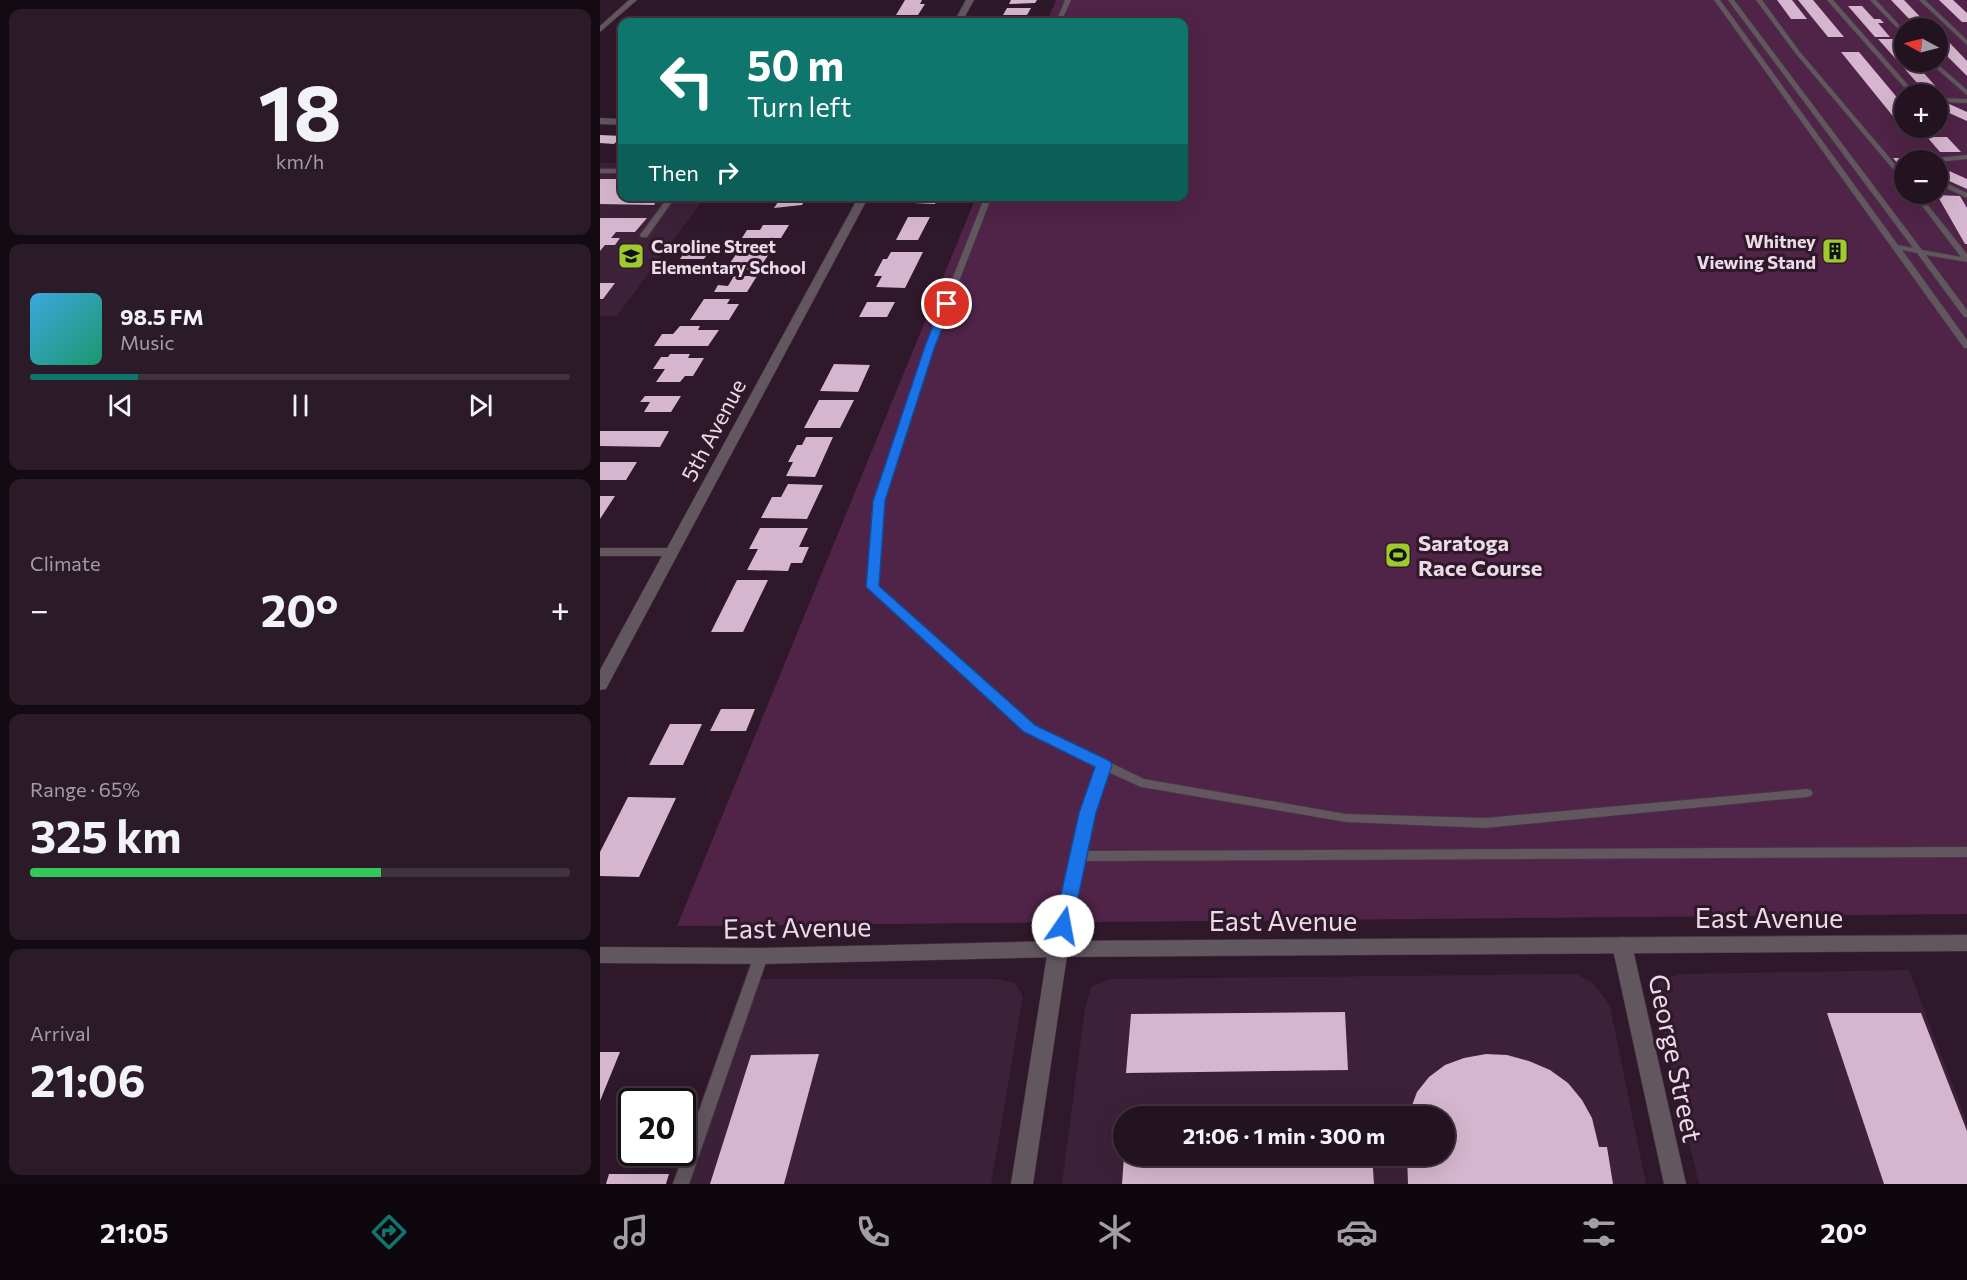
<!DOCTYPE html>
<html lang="en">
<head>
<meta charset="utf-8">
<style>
	:root { --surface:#231220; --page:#2b1b29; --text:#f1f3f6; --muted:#a39ea5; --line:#40323e; --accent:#0f766e }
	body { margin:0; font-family:Commissioner,sans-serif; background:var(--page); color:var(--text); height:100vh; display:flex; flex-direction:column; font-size:22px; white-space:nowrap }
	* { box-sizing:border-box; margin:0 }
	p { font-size:20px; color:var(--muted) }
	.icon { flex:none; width:33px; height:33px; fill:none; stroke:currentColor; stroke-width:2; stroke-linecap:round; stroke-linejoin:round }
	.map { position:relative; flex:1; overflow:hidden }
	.panel { display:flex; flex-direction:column; gap:9px; padding:9px; background:#130a12; width:600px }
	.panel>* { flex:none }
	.top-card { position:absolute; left:18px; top:18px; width:570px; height:183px; border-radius:12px; box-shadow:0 6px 24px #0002,0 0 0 2px var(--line); background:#0f766e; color:#fff; overflow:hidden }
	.needle { width:39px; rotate:277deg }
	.fabs { position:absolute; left:1294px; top:18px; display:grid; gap:12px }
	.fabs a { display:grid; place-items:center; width:54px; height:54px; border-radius:50%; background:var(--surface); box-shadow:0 6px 24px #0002,0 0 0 2px var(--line); font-size:30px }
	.speed { position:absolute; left:18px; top:1088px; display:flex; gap:12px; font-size:30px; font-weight:700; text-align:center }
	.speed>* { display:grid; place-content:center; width:78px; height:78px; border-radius:50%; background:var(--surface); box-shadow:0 6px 24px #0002,0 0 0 2px var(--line); line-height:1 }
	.speed .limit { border:3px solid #111; border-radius:9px; background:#fff; color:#111 }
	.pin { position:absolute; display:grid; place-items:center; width:51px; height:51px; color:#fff; margin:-26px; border:3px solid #fff; border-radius:50%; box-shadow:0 2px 6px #0007 }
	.me { position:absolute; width:66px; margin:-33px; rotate:12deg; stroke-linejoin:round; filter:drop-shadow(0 0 4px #0008) }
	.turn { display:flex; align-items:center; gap:21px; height:126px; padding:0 30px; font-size:27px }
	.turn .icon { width:78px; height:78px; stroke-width:2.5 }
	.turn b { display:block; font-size:42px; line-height:51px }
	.then { display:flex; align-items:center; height:57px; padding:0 30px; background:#0003; gap:12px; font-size:22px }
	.big { font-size:45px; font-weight:700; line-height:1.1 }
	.panel .tile { flex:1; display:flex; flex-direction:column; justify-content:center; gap:9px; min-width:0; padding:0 21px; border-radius:12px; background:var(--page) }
	.panel .dial { align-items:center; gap:0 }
	.dial b { font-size:78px; line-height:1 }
	.song { display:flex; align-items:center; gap:18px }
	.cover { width:72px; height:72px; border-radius:9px; background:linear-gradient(135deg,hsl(200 70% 55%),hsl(160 70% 35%)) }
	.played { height:6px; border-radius:3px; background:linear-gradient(90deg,var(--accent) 20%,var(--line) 20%) }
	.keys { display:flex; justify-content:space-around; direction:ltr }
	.heat { display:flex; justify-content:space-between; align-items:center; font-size:33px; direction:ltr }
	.charge { height:9px; border-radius:4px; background:linear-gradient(90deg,#34c759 65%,var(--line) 0) }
	.trip { position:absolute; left:513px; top:1106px; width:342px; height:60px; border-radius:30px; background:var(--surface); box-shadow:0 6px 24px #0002,0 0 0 2px var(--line); font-weight:700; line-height:60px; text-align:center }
	.menu { display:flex; height:96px; justify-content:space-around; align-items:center; background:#0e070d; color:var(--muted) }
	.menu .icon { width:42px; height:42px }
	.menu .active { color:var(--accent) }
	.menu b { font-size:27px; color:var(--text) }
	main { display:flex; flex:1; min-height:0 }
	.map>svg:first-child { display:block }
	.built { fill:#3d2138; fill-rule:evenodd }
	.green { fill:#502348; fill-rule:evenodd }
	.building { fill:#d5b6ce }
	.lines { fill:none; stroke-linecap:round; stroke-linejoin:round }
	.service-casing { stroke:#493344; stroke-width:2 }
	.minor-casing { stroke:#493344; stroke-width:1 }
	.tertiary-casing { stroke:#493344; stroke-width:1 }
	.service { fill:#62565f; fill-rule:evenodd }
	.minor { fill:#62565f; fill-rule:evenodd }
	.tertiary { fill:#62565f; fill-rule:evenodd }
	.route { fill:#1a73e8; stroke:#114b97; stroke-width:1.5 }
	.labels { text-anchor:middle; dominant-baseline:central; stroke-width:6; stroke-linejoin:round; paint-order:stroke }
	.far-poi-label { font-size:18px; font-weight:bold; fill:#ebdbe7; stroke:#2f182a; text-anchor:end }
	.street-label { font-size:22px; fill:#ebdbe7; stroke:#2f182a }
	.poi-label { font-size:22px; font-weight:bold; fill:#ebdbe7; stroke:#2f182a; text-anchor:start }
	.near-street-label { font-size:27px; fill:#ebdbe7; stroke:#2f182a }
</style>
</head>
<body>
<main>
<section class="panel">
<div class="tile dial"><b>18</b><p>km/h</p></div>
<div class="tile">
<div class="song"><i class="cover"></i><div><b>98.5 FM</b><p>Music</p></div></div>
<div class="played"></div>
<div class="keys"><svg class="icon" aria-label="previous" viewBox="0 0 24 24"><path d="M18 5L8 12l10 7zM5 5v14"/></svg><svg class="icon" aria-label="pause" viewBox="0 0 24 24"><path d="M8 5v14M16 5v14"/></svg><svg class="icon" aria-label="next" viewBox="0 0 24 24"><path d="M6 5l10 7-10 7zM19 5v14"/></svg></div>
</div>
<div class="tile"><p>Climate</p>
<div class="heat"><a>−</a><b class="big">20°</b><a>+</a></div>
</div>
<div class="tile"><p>Range · 65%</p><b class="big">325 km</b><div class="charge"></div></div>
<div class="tile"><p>Arrival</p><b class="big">21:06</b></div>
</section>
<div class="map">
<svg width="1367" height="1184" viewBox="0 0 1367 1184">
	<rect width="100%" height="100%" fill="#2f182a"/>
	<path class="built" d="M0 163H22V196L105 197 17 316H0Z
		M1309 970 1367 1123V1184H1099L1057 1007 1058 980 1082 974Z
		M977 974 994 984 1010 1006 1046 1184H462L485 1008 491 987 509 979ZM524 1116H844V1155H524Z
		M159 979H397L415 983 423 996 391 1184H87Z"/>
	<path class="green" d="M456 0H1367V914L77 926 376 197 584 196V22H447ZM1305 28H1338V62H1305ZM1305 94H1338V128H1305ZM1305 160H1338V194H1305Z"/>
	<path class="building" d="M305 0H322L320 4H325L318 15H296Z
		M411 0H437L435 3 409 4Z
		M1177 0H1192L1207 19H1191Z
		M1198 0H1213L1244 37H1228Z
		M1291 0H1304L1328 25H1315Z
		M1339 0H1353L1367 13V22H1362Z
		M1248 6H1262L1274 19H1280L1284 23H1278L1290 37H1275Z
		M407 8H431L427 15H403Z
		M289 18H314L311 22H292L293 20H287Z
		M1278 39H1293L1305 52V62H1314L1346 98 1327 94Z
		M1338 39H1346L1367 61V76L1338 47Z
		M1241 52H1259L1305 107V120H1296Z
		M1347 103 1367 112V121L1338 108V105Z
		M0 135 22 136 14 144 0 143Z
		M1327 137H1347L1361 152H1340Z
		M1293 158H1310L1313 160H1305V172Z
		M1347 170 1367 179V189L1338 176V173Z
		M0 179H22V196H60L54 205 0 204Z
		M1337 195 1360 196 1367 208V244H1365Z
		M182 196H207L202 205 174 208Z
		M316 196H338L335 204 313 203Z
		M308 217H330L318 240H296Z
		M0 218H47L35 232H16L11 238H20L15 245H5L0 251Z
		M163 225H189L181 238H142L147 230H160Z
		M86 250H110L104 259H80Z
		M291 252H323L305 288 276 287 282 276H274L283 259H287Z
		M137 253 169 254 158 270H125Z
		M134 276H157L147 292H114L118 285 128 286Z
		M0 283H15L3 299H0Z
		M104 299H130L127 304H139L129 320H90Z
		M267 302H295L287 317H259Z
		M80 326H100L98 330H119L108 346H54L62 334H73Z
		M70 354H90L88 358H104L93 376H85L80 382H56L65 369H53L61 357H68Z
		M234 364 270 365 258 392 220 391Z
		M45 396H81L71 412H44L50 402H40Z
		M219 400H254L240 428H204Z
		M0 431H69L60 447 0 446Z
		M206 437H233L215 477 186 476 193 462H188L197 445H202Z
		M0 462H37L26 480H0Z
		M188 484 223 485 207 519 161 518 172 497H181Z
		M0 496H15L0 519Z
		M160 528H208L199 547H209L202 563H191L188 571 147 570 158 549H149Z
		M137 580H168L143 632H111Z
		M121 709H155L146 731H110Z
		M70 724H102L83 765H49Z
		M28 797 76 798 39 877 0 876V852Z
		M745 1012 748 1070 526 1073 531 1014Z
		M1227 1013H1321L1367 1131V1184H1284Z
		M0 1052H20L0 1101Z
		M219 1054 184 1184H110L151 1055Z
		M886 1054 907 1055 929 1061 950 1070 968 1083 982 1100 992 1118 999 1147H1007L1013 1184H808L807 1155H844V1116H808L817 1092 829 1077 845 1065 864 1058Z
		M624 1155H772L774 1184H522L524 1156Z
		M9 1174H69L66 1184H6Z"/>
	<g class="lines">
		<defs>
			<path id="service" d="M465 0H471L461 22H456Z
				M1114 0H1120L1298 245 1313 248 1128 0H1134L1322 250 1361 257 1313 194H1319L1367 254V262L1326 255 1367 310V317H1364L1317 253 1302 250 1367 340V348H1364Z
				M1156 0H1162L1200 52 1305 176V182L1303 181 1196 54Z
				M1227 0H1233L1316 94H1310Z
				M1270 0H1276L1305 31V36Z
				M1319 0H1325L1367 40V45Z
				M1329 62H1335L1367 90V95Z
				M1338 98 1367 99V103L1338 102Z
				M1367 155V159L1338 162 1332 160 1335 158Z
				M0 169H22V173H0Z
				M1338 179 1367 193V198L1338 184Z
				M69 196H76L47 237H41L40 235Z
				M385 196H392L334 346 284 501 278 586 433 725 544 779 746 814 885 818 1207 789 1211 790 1213 793 1211 796 1207 797 885 828 746 822 541 787 508 772 493 813 485 851 1367 847V857L483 861 465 949 463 953 458 954 453 953 451 949 481 813 497 767 425 731 268 587 274 501 326 346Z
				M161 951 166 952 168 956 89 1184H73L154 956 156 952Z"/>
			<path id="minor" d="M29 0H37L0 32V26Z
				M366 0H374L362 22H354Z
				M0 118 22 119V125L0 124Z
				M259 196H269L8 685 6 689 0 690V670L62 556H0V548H67Z
				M1022 937 1029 940 1032 945 1086 1184H1064L1012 945 1015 940Z
				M458 941 465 944 468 949 433 1184H411L448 949 451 944Z"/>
			<path id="tertiary" d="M1367 935V951L458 957 161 964 0 963V947L161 948 458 941Z"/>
		</defs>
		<use href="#service" class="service-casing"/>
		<use href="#minor" class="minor-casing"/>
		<use href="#tertiary" class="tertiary-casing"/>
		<use href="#service" class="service"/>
		<use href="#minor" class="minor"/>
		<use href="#tertiary" class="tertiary"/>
	</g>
	<path class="route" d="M343 301 352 304 335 346 285 501 279 586 435 725 510 761 512 765 496 813 472 926 469 930 463 932 457 930 454 926 479 813 495 767 424 732 266 587 273 501 325 346Z"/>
	<defs>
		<symbol id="building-square" viewBox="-11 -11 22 22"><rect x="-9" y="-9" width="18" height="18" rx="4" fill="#9fca2d" stroke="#2f182a"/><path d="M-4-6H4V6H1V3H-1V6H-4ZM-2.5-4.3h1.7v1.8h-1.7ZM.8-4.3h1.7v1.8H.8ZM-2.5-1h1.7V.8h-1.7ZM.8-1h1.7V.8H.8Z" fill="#111"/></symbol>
		<symbol id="school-square" viewBox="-11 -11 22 22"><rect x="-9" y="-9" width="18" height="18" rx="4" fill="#9fca2d" stroke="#2f182a"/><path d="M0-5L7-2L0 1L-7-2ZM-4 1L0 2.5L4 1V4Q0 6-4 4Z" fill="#111"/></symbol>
		<symbol id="stadium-square" viewBox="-11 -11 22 22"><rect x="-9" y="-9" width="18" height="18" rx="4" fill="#9fca2d" stroke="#2f182a"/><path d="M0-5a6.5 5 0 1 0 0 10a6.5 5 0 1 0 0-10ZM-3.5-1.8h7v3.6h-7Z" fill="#111"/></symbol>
	</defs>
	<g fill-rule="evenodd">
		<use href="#building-square" x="1220" y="236" width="30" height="30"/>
		<use href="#school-square" x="16" y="241" width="30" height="30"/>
		<use href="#stadium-square" x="783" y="540" width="30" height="30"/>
	</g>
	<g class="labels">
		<g class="far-poi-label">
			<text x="1216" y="241">Whitney<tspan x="1216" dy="21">Viewing Stand</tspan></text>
			<text x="51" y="246" text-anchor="start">Caroline Street<tspan x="51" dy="21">Elementary School</tspan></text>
		</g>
		<g class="street-label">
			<text transform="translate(113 430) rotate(-62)">5th Avenue</text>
		</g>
		<g class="poi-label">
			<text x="818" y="542">Saratoga<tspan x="818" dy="25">Race Course</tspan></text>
		</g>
		<g class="near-street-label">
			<text x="1169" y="917">East Avenue</text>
			<text x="683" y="920">East Avenue</text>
			<text transform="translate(197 927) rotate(-1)">East Avenue</text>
			<text transform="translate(1076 1058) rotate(78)">George Street</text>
		</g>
	</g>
</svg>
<div class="fabs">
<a><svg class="needle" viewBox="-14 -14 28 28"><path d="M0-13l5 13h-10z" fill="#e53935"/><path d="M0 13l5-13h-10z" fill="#a39ea5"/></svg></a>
<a>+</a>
<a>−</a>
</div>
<div class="speed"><div class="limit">20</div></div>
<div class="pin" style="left:347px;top:304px;background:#d93025"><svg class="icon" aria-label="arrive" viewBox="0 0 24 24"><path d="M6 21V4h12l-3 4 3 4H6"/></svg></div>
<svg class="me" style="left:463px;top:926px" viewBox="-20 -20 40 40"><circle r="19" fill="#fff"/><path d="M0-13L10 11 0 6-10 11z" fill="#1a73e8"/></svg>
<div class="trip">21:06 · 1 min · 300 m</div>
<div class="top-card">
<div class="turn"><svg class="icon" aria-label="left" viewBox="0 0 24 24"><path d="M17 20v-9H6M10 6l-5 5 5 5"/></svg><div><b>50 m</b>Turn left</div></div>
<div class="then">Then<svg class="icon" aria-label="right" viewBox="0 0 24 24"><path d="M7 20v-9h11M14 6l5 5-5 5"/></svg></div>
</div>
</div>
</main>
<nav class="menu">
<b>21:05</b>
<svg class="icon active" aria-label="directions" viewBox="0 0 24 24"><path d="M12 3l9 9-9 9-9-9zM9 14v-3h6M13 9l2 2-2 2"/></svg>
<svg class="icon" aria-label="music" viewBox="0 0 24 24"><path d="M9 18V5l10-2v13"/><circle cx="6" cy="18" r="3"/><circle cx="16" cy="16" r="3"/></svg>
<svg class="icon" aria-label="phone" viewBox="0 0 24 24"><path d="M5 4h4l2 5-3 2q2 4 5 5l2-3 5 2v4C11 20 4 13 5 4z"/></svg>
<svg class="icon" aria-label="climate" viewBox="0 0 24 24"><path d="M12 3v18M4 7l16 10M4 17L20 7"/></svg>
<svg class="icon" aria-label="car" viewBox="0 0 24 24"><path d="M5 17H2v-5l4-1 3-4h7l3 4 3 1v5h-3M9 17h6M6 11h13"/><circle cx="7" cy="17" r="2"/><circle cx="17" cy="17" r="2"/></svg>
<svg class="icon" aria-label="filters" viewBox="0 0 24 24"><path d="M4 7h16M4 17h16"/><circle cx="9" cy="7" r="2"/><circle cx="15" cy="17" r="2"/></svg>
<b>20°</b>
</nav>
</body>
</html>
